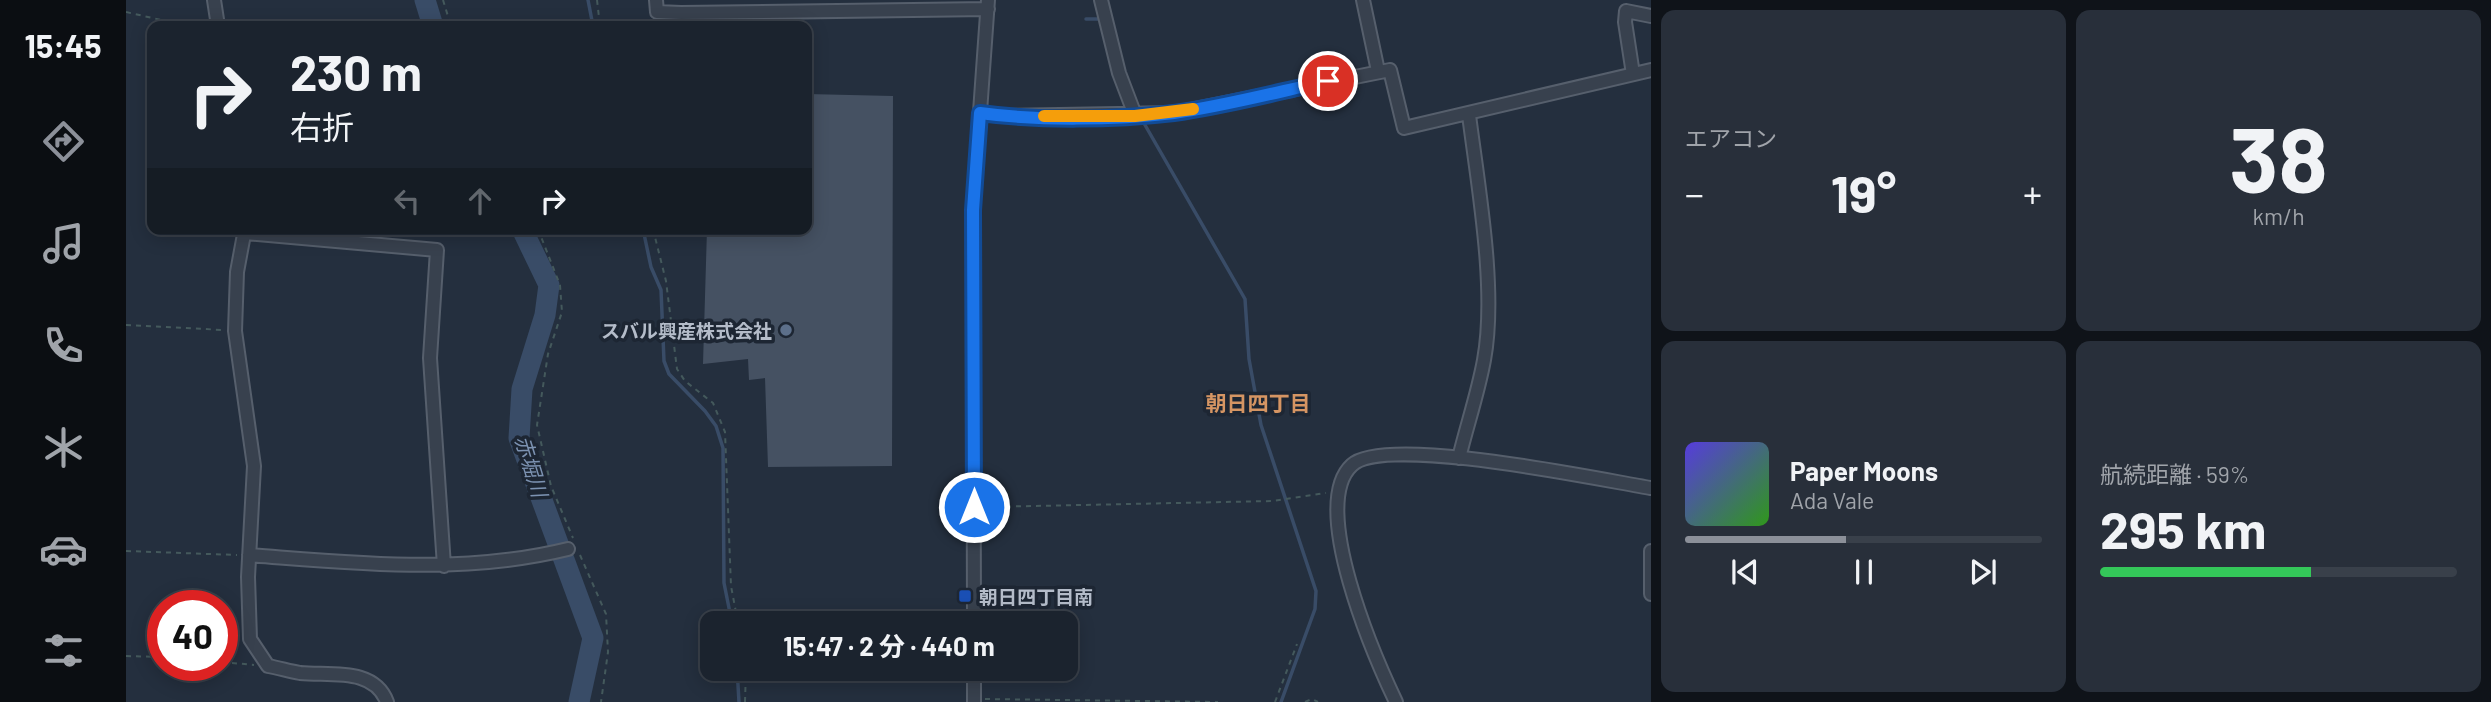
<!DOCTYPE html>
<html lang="ja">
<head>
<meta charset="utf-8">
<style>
	:root { --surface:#1b232e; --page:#282f3a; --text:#f1f3f6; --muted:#a0a4aa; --line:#39404a; --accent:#8c9099 }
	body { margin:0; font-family:Barlow,"Noto Sans JP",sans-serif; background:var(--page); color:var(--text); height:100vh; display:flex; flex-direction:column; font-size:26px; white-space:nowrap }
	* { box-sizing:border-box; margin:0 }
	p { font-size:23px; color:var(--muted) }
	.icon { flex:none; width:38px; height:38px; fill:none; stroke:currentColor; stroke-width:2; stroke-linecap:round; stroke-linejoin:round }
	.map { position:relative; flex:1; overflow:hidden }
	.sheet { display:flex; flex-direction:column; gap:10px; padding:10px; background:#0f1319; width:840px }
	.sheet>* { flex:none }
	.top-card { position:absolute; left:21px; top:21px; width:665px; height:214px; border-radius:14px; box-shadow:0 4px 18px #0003,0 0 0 2px var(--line); background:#1b232e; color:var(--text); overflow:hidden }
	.speed { position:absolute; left:21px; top:590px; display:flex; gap:14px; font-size:35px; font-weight:700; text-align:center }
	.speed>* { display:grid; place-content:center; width:91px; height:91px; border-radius:50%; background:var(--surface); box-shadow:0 4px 18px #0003,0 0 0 2px var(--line); line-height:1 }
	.speed .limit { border:10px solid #d22; background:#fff; color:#111 }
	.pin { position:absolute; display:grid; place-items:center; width:60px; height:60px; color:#fff; margin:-30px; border:4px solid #fff; border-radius:50%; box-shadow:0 2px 7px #0007 }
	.me { position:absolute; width:77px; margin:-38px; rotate:0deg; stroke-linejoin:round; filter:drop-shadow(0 0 5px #0008) }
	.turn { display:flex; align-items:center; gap:24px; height:147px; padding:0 28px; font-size:32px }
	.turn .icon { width:91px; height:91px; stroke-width:2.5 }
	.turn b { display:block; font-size:49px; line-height:60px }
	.lanes { display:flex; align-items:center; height:66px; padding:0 28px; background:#0003; justify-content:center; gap:35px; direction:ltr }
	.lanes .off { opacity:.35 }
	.big { font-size:52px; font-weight:700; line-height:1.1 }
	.sheet .card { flex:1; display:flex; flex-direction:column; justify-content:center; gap:10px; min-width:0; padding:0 24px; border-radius:14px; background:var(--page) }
	.sheet .dial { align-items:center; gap:0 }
	.dial b { font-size:91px; line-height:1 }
	.song { display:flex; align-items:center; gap:21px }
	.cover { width:84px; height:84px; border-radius:10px; background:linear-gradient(135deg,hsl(250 70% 55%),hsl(110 70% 35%)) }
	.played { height:7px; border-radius:4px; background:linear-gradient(90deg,var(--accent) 45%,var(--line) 45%) }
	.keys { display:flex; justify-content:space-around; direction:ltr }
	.heat { display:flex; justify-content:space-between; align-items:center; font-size:38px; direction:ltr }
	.charge { height:10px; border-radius:5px; background:linear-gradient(90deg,#34c759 59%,var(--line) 0) }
	.sheet .tiles { flex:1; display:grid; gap:10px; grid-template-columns:repeat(2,1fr) }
	.trip { position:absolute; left:574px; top:611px; width:378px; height:70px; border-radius:14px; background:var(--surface); box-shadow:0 4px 18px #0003,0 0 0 2px var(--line); font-weight:700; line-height:70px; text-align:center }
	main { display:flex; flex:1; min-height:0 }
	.tabs { display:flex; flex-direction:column; width:126px; justify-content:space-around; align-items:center; background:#0b0e12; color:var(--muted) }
	.tabs .icon { width:49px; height:49px }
	.tabs .selected { color:var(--accent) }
	.tabs b { font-size:32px; color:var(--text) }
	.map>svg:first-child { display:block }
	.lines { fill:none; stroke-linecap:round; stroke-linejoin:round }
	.stream { stroke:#394c67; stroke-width:3.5 }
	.river { stroke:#394c67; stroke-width:21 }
	.building { fill:#455162 }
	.minor-casing { stroke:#565f6c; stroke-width:16 }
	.path { stroke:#44595c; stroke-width:2; stroke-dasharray:5 5; stroke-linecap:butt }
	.minor { stroke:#38414e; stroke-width:12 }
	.route-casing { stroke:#114b97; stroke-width:18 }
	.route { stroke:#1a73e8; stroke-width:12 }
	.slow { stroke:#f59e0b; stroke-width:12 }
	.service-dot { fill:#5c6f8a; stroke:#1d2633; stroke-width:2.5 }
	.transit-dot { fill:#1a4fb4; stroke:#1d2633; stroke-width:2.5 }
	.labels { text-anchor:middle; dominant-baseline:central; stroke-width:7; stroke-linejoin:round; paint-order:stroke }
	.poi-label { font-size:19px; font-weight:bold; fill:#b4bcc9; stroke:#1d2633; text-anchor:end }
	.neighbourhood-label { font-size:21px; font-weight:bold; fill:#d59563; stroke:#1d2633 }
	.water-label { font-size:21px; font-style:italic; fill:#7c92b1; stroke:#1d2633 }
</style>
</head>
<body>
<main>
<nav class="tabs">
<b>15:45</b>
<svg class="icon selected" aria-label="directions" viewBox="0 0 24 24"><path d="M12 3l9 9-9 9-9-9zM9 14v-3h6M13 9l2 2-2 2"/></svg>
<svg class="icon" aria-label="music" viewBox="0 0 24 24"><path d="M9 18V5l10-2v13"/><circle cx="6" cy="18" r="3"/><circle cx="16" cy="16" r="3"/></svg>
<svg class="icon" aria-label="phone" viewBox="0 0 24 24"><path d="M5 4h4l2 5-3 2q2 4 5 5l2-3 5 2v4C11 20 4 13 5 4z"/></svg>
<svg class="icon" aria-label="climate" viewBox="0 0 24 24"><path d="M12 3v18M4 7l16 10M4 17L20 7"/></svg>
<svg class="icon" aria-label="car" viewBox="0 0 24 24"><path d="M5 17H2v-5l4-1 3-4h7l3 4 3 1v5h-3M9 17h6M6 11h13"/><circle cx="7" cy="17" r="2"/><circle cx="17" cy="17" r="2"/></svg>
<svg class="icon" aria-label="filters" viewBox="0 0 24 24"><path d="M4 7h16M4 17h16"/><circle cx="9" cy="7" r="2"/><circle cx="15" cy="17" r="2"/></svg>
</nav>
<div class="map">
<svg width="1525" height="702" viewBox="0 0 1525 702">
	<rect width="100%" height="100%" fill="#242f3e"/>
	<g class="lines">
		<path class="stream" d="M462 0 467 26
			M960 19H975
			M1015 118 1119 299 1123 359 1135 425 1190 591 1189 609 1155 702
			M517 229 525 267 535 290 538 361 543 374 579 411 590 426 597 448 598 583 606 623
			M611 668 613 702"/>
		<path class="river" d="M299 0 307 26
			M396 229 423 285 419 315 396 389 393 438 467 638 453 702"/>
	</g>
	<path class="building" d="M681 94 767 96 766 466 642 467 639 378 623 380 622 359 577 364 581 229H681Z"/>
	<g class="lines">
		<defs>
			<path id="minor" d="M88 0 92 26
				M530 0 531 12 555 13 862 9
				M975 0 993 73 1009 115
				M1237 0 1252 71
				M1507 74 1499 22 1500 11 1525 16
				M854 113 879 116 1049 113 1264 70 1278 128 1525 70
				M119 229 111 272 109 331 128 466 122 577 124 639 142 666C153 668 163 671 174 673 204 676 248 667 261 702
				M119 233 311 250 304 358 318 566
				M1333 458C1341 425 1352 393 1358 360 1371 290 1352 186 1343 115
				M1525 551V594
				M123 555C230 563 336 575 442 549
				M848 623 847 210 862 0
				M848 702V668
				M1270 702C1249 658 1182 505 1226 465 1259 434 1475 480 1525 488"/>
		</defs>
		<use href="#minor" class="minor-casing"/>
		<path class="path" d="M317 0 325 26
			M471 0 474 26
			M0 12 62 26
			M412 229 434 285 436 312 422 354 411 425 425 486 447 538
			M527 229 540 281 551 369 559 381 587 403 599 432 605 586 612 623
			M0 325 97 330
			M860 507 1146 501 1200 493
			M0 551 111 555
			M454 555 480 614 482 652 475 702
			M0 656 37 657
			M96 662 128 665
			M859 699 1092 702
			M619 702 620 668
			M1149 702 1171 644
			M1179 702 1186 699 1192 702"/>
		<use href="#minor" class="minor"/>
	</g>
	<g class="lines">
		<defs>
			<path id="route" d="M848 507 847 210 854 113C913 121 988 120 1048 113 1099 106 1151 92 1202 81"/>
		</defs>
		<use href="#route" class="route-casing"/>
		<use href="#route" class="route"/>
		<path class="slow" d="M918 116H1009L1067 109"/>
	</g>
	<circle class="service-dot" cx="660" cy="330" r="7"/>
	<rect class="transit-dot" x="832" y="589" width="14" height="14" rx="3.5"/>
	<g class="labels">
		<g class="poi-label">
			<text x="646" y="330">スバル興産株式会社</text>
			<text x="853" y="596" text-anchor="start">朝日四丁目南</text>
		</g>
		<g class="neighbourhood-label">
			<text x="1132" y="402">朝日四丁目</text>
		</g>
		<g class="water-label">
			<text transform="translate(406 466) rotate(73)">赤堀川</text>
		</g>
	</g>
</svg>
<div class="speed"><div class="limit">40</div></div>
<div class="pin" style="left:1202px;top:81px;background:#d93025"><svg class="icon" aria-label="arrive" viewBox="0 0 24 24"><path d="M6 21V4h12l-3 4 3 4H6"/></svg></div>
<svg class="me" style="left:848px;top:507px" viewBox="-20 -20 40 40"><circle r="17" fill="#1a73e8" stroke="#fff" stroke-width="3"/><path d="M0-11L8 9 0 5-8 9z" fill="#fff"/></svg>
<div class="trip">15:47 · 2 分 · 440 m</div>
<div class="top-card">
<div class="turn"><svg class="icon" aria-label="right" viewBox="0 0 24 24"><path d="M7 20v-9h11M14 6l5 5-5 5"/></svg><div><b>230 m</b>右折</div></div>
<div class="lanes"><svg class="icon off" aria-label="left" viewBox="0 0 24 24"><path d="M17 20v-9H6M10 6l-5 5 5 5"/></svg><svg class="icon off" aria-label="ahead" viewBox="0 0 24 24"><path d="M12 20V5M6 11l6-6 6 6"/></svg><svg class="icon" aria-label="right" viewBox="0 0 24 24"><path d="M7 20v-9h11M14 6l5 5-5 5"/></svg></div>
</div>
</div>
<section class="sheet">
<div class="tiles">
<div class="card"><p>エアコン</p>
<div class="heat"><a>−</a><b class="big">19°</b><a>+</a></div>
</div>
<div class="card dial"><b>38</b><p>km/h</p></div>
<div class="card">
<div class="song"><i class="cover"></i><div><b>Paper Moons</b><p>Ada Vale</p></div></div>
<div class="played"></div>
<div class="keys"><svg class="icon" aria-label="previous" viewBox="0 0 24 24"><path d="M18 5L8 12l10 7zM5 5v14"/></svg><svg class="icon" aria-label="pause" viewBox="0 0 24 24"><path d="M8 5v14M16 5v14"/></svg><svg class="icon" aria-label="next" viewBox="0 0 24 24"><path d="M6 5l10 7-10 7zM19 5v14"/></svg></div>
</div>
<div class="card"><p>航続距離 · 59%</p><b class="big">295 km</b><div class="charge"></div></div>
</div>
</section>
</main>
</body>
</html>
